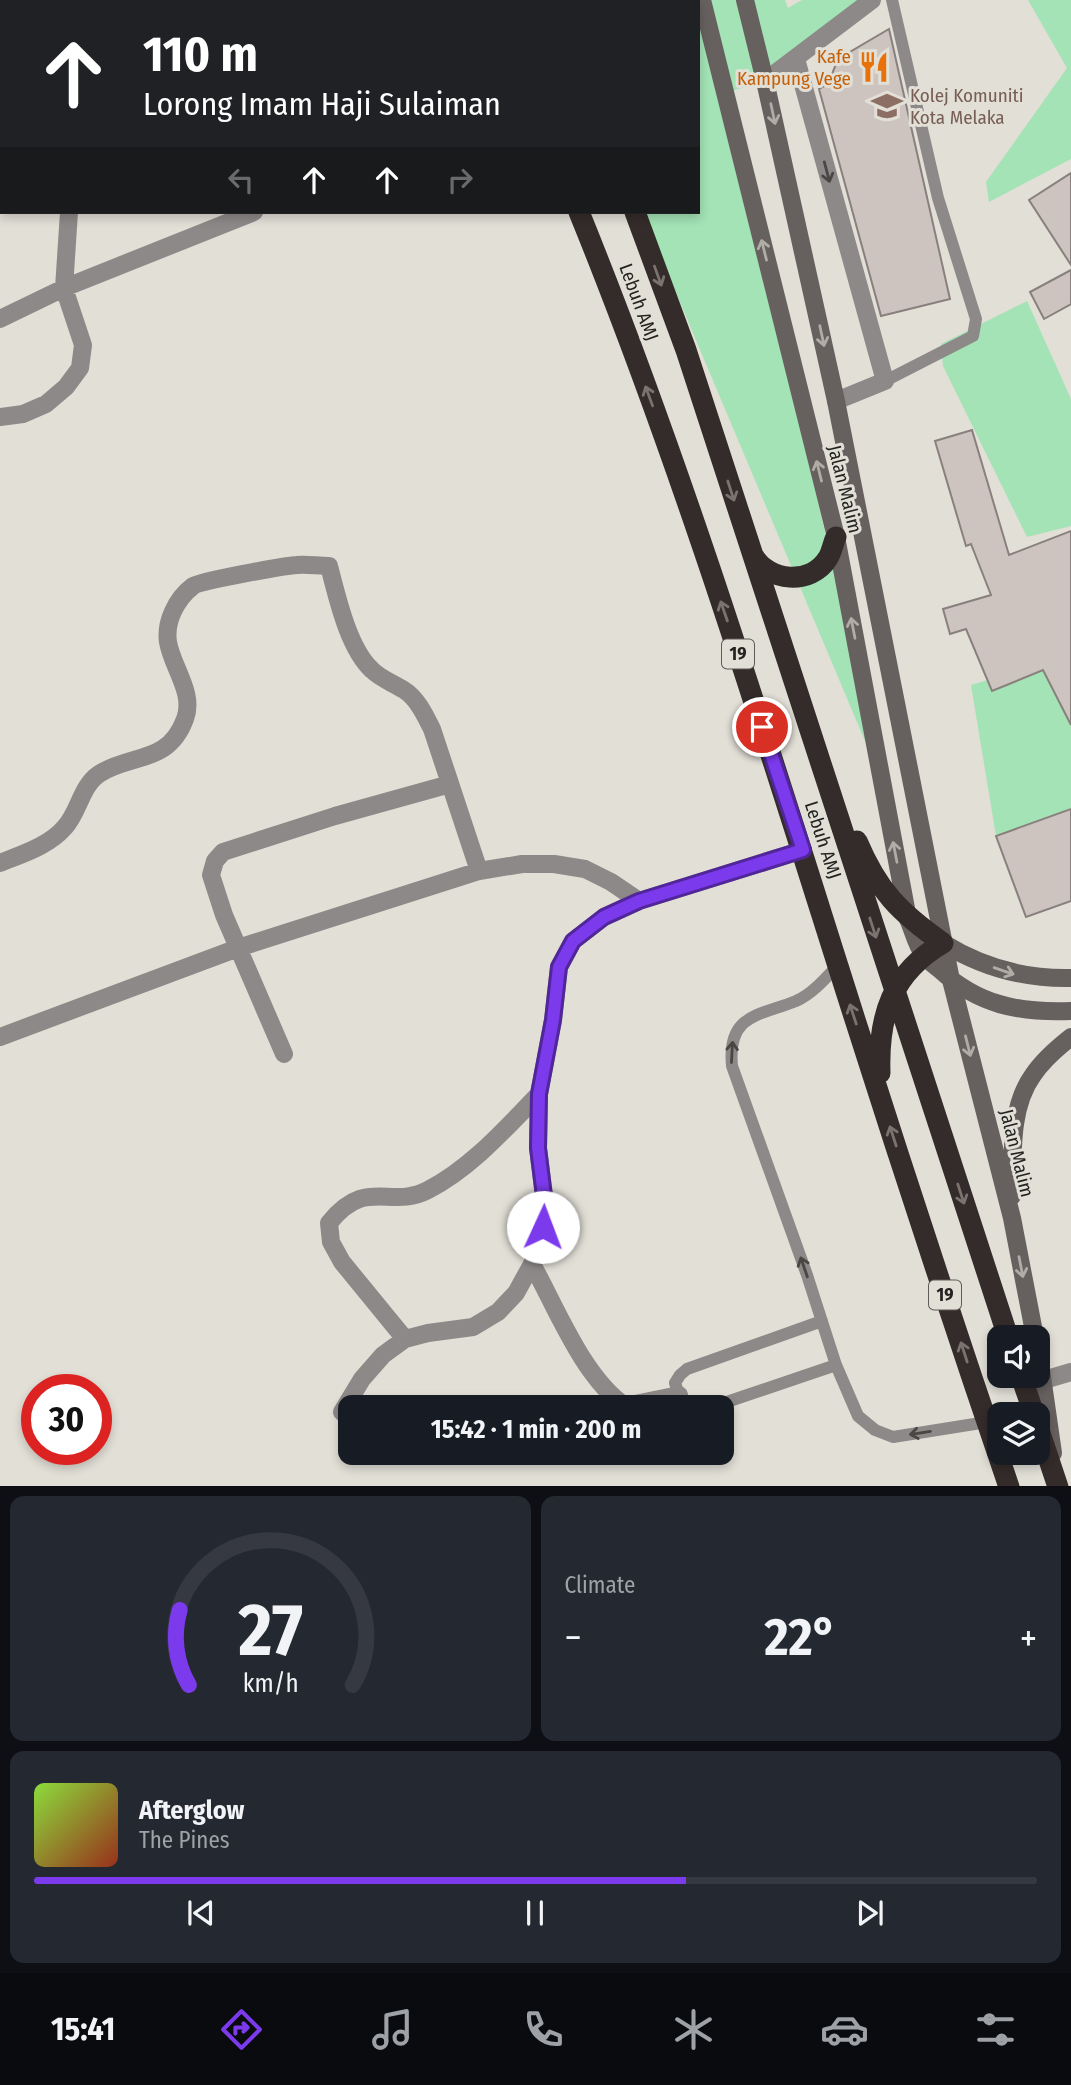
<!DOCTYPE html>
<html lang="en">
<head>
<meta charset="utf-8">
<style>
	:root { --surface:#171b24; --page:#242831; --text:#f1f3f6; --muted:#9ea1a6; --line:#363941; --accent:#7c3aed }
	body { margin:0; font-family:"Fira Sans Condensed",sans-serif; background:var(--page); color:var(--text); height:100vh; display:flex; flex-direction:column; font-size:26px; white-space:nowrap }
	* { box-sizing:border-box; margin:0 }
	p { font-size:23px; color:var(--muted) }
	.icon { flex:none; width:38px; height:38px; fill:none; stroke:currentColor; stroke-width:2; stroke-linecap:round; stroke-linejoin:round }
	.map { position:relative; height:1486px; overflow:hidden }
	.side { display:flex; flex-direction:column; gap:10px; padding:10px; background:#0d0f14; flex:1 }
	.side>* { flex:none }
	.guide { position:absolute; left:0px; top:0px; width:700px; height:214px; box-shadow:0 4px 10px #0003; background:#202124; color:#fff; overflow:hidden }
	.tools { position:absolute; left:987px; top:1325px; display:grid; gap:14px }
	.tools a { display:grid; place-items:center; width:63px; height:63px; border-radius:14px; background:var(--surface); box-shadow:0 4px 10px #0003; font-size:35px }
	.speed { position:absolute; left:21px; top:1374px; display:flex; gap:14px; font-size:35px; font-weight:700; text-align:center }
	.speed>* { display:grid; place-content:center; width:91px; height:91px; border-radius:50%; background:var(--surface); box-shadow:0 4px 10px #0003; line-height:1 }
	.speed .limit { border:10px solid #d22; background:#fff; color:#111 }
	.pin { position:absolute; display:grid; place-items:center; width:60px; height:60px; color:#fff; margin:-30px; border:4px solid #fff; border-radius:50%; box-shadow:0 2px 7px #0007 }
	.me { position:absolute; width:77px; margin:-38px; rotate:2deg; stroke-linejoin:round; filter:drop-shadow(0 0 5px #0008) }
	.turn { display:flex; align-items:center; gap:24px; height:147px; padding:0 28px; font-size:32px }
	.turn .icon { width:91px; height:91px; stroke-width:2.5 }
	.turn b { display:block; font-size:49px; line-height:60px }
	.lanes { display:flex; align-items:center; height:66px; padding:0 28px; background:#0003; justify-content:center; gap:35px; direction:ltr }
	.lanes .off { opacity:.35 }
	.big { font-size:52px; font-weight:700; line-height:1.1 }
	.side .widget { flex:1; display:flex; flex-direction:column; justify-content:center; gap:10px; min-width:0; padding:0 24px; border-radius:14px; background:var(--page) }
	.side .dial { align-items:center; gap:0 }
	.dial svg { height:182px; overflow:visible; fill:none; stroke:var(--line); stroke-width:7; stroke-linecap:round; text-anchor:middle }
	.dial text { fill:var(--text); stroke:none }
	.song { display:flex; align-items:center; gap:21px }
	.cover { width:84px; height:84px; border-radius:10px; background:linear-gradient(135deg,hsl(90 70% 55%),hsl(10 70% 35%)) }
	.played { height:7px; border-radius:4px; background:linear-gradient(90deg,var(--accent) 65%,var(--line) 65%) }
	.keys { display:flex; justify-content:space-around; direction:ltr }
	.heat { display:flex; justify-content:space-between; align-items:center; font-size:38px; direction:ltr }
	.side .tiles { flex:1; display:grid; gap:10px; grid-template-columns:1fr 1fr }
	.widget:last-child { grid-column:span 2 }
	.trip { position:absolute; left:338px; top:1395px; width:396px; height:70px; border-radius:14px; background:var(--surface); box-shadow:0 4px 10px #0003; font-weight:700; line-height:70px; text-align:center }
	.tab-bar { display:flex; height:112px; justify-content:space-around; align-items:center; background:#090b0e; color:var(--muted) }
	.tab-bar .icon { width:49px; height:49px }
	.tab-bar .selected { color:var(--accent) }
	.tab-bar b { font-size:32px; color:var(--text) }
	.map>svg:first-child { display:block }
	.green { fill:#a3e3b5 }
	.building { fill:#cdc4c0; stroke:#89807d; stroke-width:2 }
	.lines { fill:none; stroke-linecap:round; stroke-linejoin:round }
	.lane { stroke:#8d8988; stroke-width:12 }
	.street { stroke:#8d8988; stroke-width:18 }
	.secondary { stroke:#66605f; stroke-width:18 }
	.highway { stroke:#342c2a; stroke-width:21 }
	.oneway { stroke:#b0aca6 }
	.oneway2 { stroke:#494744 }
	.oneway3 { stroke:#79746f }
	.route-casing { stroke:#51269a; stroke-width:18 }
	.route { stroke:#7c3aed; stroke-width:12 }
	.labels { text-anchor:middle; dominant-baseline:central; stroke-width:6; stroke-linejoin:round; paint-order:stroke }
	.shield { fill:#e1dfd6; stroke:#5d5b57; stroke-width:2 }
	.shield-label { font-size:18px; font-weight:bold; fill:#242320 }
	.food-label { font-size:19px; fill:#c56008; stroke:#e1dfd6; text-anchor:end }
	.education-label { font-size:19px; fill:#785e54; stroke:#e1dfd6; text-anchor:start }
	.street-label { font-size:19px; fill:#242320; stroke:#e1dfd6 }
</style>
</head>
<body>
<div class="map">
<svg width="1071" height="1487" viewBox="0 0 1071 1487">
	<rect width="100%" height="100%" fill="#e1dfd6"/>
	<path class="green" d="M553 0H785L788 8 802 0H868L765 81 725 93 881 779 642 212H698V2Z
		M1028 0H1071V159L989 202 986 182 1067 68Z
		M1027 301 1071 399V526L1027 537 943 366 941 344Z
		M1071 656V809L996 836 971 685Z"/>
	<path class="building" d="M889 29 950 299 881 316 819 89 828 84 838 59Z
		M1071 173V265L1029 200Z
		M1071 270V304L1044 319 1030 292Z
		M972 430 1009 555 1071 531V725L1043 670 992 691 966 629 950 634 943 609 991 595 971 544 966 546 935 441Z
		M1071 809V901L1026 917 996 836Z"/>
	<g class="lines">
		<path class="lane" d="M885 381 973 336 976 319 938 198 892 0
			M838 965C826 978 812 994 796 1001 759 1016 727 1014 732 1066L807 1275 836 1365 858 1416 875 1430 893 1437 987 1422
			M688 1407 679 1395 675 1383 680 1375 687 1369 822 1321
			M712 1407 836 1365"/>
		<path class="street" d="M78 0V2
			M796 59 885 381 836 401
			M0 78H2
			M765 81 872 0
			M0 319 64 288 254 212
			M0 417 23 414 46 404 66 387 80 368 83 345 64 288 69 212
			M0 863C22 854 49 846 65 827 79 812 81 786 99 774 131 753 168 765 185 719 195 693 172 667 168 642 165 622 176 599 193 586 200 581 283 566 297 565 307 564 318 566 329 566 337 596 348 648 372 670 381 679 393 683 404 690 417 698 425 715 432 729L479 871
			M0 1037 238 948 479 871 522 864H554L585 869 611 882 639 901
			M284 1054 224 915 211 875 215 861 223 852 335 816 450 784
			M532 1264C557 1309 583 1377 625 1406L679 1395
			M405 1339 342 1262 331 1242 329 1223C366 1176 390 1210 428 1190 471 1168 506 1128 539 1094
			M1044 1380 1071 1372
			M342 1412 362 1379 383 1355 405 1339 428 1333 473 1327 498 1312 516 1293 532 1264 541 1241 546 1212 538 1148 539 1094 553 1020 559 967 573 941 604 917 639 901 803 850"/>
		<path class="secondary" d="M702 0 836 537 908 919C913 930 916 944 923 954 927 960 934 965 939 969 978 1005 1019 1013 1071 1011
			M745 0 765 81 836 401 951 980 1012 1218 1035 1337
			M943 943C983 968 1024 979 1071 978
			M1012 1196C1013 1157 1009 1108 1033 1075 1043 1060 1057 1048 1071 1037
			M1038 1349 1053 1453"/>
		<path class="highway" d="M486 0 487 2
			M538 0 539 2
			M579 212C679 458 758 713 838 966 893 1140 950 1314 1009 1487
			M635 212 686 350 1008 1337
			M753 555C768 582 811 586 828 558 832 552 833 543 836 537
			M857 841C878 891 900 913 943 943 892 973 878 1015 880 1073
			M1021 1376 1034 1414
			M1038 1427 1058 1487"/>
	</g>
	<defs><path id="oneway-shaft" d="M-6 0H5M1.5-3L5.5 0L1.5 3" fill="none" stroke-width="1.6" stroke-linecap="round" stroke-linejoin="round" transform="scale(1.75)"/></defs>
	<g class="oneway">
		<use href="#oneway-shaft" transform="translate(773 114) rotate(78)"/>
		<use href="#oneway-shaft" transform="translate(764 250) rotate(-104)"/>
		<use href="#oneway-shaft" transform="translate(822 336) rotate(78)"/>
		<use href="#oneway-shaft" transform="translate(819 471) rotate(-104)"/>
		<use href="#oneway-shaft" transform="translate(853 628) rotate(-101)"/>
		<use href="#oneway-shaft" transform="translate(895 852) rotate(-101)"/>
		<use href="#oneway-shaft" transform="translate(1004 971) rotate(19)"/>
		<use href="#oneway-shaft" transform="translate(968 1046) rotate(76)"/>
		<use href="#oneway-shaft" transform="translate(1021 1267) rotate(79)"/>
	</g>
	<g class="oneway2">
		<use href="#oneway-shaft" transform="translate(827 172) rotate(75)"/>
		<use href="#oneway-shaft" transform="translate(732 1052) rotate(-87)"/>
		<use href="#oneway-shaft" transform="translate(804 1267) rotate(-109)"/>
		<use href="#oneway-shaft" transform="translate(920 1433) rotate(171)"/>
	</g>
	<g class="oneway3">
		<use href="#oneway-shaft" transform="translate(658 276) rotate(70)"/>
		<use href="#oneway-shaft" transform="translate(649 396) rotate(-110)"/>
		<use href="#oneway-shaft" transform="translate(731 491) rotate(72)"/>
		<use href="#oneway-shaft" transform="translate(724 611) rotate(-109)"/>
		<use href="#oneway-shaft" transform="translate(873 928) rotate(72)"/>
		<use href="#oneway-shaft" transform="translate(853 1014) rotate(-108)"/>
		<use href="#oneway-shaft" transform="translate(893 1136) rotate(-108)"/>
		<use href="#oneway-shaft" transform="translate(961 1194) rotate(72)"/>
		<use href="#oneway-shaft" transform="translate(964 1352) rotate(-108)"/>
	</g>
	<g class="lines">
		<defs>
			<path id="route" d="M543 1227 546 1212 538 1148 539 1094 553 1020 559 967 573 941 604 917 639 901 803 850 762 727"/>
		</defs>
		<use href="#route" class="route-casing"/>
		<use href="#route" class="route"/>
	</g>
	<defs>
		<symbol id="restaurant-bare" viewBox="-9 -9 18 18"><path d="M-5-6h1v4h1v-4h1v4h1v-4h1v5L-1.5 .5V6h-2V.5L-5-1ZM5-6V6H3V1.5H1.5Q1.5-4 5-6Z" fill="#e8710a" stroke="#e1dfd6" stroke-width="2.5" paint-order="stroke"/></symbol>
		<symbol id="university-bare" viewBox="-9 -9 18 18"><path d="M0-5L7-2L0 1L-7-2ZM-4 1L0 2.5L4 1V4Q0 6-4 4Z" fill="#8d6e63" stroke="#e1dfd6" stroke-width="2.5" paint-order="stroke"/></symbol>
	</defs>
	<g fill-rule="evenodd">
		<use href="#restaurant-bare" x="852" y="45" width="44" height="44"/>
		<use href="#university-bare" x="865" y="84" width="44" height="44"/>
	</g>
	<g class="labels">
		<g class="shield">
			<rect x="722" y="639.5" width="32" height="29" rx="5"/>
			<rect x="929" y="1280.5" width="32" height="29" rx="5"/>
		</g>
		<g class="shield-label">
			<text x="738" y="654">19</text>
			<text x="945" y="1295">19</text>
		</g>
		<g class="food-label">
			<text x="851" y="56">Kafe<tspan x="851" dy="22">Kampung Vege</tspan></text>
		</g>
		<g class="education-label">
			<text x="910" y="95">Kolej Komuniti<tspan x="910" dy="22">Kota Melaka</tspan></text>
		</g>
		<g class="street-label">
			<text transform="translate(639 302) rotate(70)">Lebuh AMJ</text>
			<text transform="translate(845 489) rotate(76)">Jalan Malim</text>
			<text transform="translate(823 840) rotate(72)">Lebuh AMJ</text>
			<text transform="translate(1017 1153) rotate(76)">Jalan Malim</text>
		</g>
	</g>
</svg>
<div class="tools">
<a><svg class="icon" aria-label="sound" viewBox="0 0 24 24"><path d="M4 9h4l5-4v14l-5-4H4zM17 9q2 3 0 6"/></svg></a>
<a><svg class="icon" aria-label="layers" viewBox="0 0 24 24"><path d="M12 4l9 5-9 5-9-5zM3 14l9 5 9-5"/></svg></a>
</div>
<div class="speed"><div class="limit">30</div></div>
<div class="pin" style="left:762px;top:727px;background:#d93025"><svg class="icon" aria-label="arrive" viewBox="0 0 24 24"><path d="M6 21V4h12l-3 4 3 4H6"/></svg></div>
<svg class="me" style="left:543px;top:1227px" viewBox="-20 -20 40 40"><circle r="19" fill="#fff"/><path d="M0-13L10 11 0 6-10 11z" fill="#7c3aed"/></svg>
<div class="trip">15:42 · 1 min · 200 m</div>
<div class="guide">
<div class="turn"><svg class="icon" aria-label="ahead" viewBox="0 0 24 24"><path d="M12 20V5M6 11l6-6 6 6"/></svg><div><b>110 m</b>Lorong Imam Haji Sulaiman</div></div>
<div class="lanes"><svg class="icon off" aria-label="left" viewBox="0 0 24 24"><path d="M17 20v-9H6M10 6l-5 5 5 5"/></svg><svg class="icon" aria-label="ahead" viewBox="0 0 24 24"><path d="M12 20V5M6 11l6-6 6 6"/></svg><svg class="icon" aria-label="ahead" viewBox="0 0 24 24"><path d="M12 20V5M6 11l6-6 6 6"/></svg><svg class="icon off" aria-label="right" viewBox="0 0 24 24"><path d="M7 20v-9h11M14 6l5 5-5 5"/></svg></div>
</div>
</div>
<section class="side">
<div class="tiles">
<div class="widget dial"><svg viewBox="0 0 100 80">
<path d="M14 69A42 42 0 1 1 86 69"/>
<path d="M14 69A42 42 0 0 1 10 36" stroke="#7c3aed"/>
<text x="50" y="56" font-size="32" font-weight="700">27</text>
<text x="50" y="72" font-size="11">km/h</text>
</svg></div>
<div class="widget"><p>Climate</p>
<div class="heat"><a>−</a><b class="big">22°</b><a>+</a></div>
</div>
<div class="widget">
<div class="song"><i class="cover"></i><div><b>Afterglow</b><p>The Pines</p></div></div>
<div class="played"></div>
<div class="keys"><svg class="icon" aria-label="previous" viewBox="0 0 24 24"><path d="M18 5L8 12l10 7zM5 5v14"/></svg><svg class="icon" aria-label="pause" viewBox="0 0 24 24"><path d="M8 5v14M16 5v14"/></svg><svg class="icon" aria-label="next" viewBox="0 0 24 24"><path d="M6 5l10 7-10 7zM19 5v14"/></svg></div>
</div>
</div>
</section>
<nav class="tab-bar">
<b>15:41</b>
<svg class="icon selected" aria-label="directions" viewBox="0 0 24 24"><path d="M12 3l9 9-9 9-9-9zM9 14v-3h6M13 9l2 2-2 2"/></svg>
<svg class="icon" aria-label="music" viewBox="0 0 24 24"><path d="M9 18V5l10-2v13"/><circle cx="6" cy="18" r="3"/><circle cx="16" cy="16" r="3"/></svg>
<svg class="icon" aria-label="phone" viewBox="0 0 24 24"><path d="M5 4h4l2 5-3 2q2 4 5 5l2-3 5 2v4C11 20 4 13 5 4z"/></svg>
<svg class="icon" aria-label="climate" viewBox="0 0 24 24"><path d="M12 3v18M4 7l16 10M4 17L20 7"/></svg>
<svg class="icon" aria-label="car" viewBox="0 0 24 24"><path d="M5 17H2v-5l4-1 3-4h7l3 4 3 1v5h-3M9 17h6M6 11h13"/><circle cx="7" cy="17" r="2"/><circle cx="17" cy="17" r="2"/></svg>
<svg class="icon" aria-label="filters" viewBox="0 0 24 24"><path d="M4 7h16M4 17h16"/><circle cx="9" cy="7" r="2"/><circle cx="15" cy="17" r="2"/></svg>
</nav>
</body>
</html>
